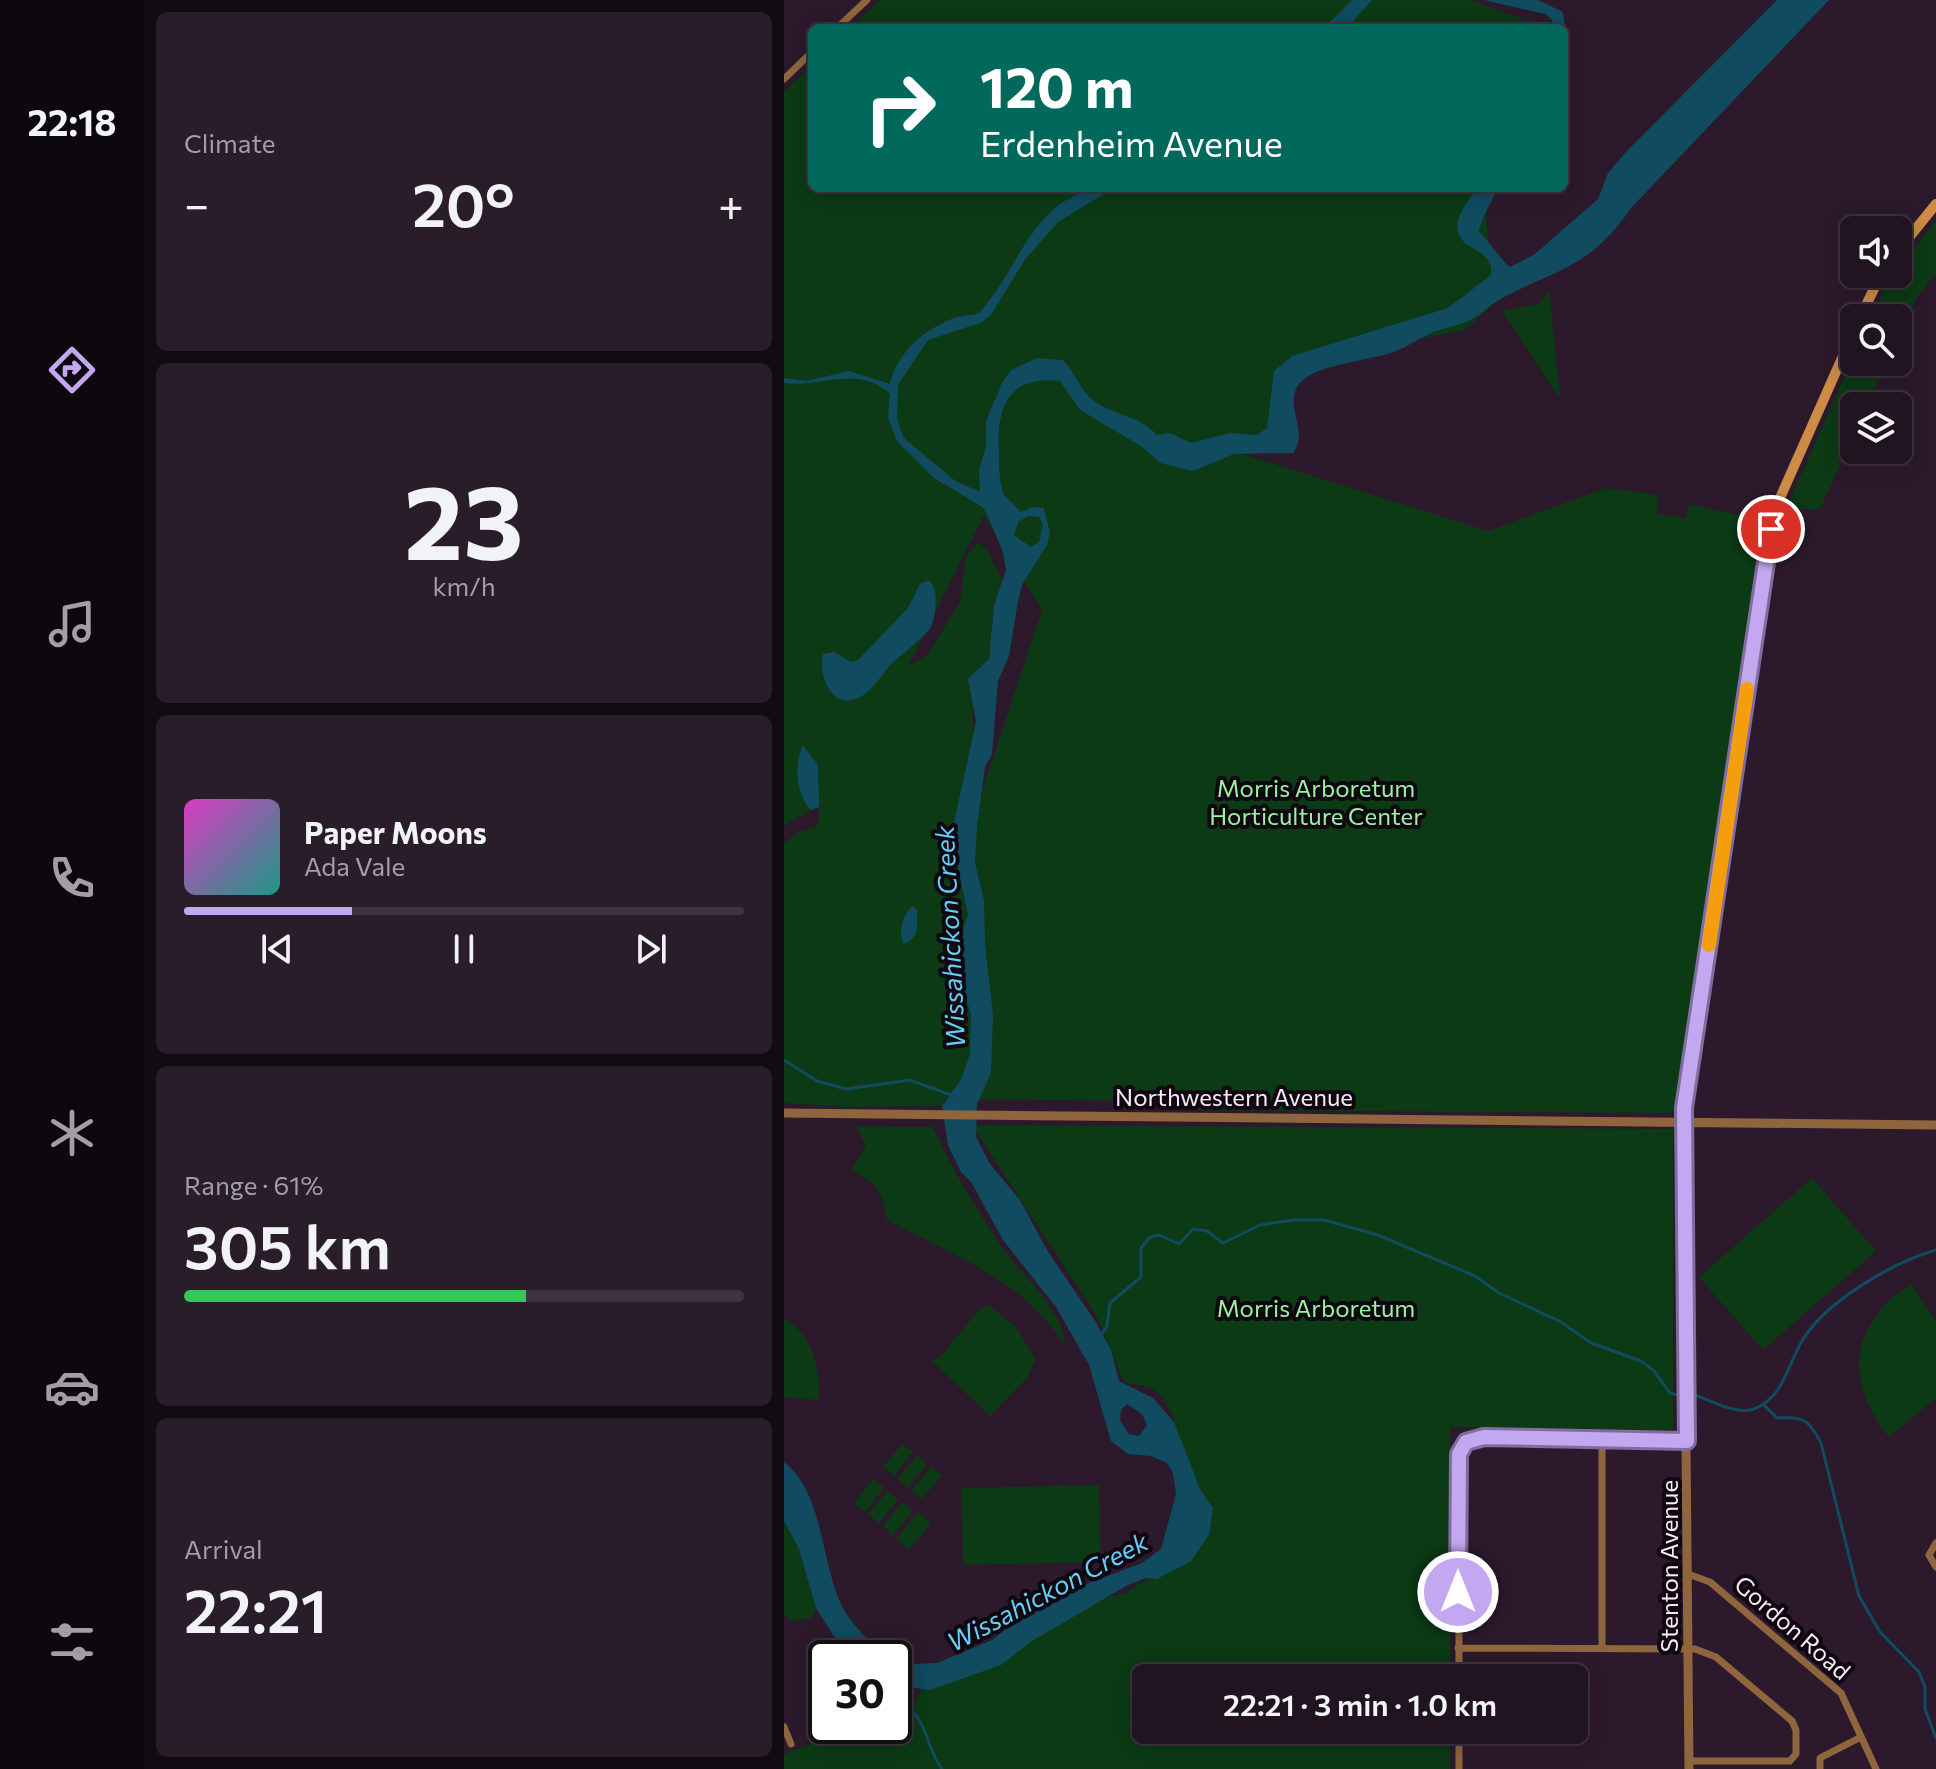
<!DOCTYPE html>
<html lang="en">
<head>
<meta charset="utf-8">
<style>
	:root { --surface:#211421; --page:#291d2a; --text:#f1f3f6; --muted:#a29ea5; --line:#3e333f; --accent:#c4a7f1 }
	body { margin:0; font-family:Commissioner,sans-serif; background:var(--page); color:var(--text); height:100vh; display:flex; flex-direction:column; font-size:30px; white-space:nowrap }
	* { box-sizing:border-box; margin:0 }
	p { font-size:26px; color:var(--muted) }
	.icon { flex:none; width:44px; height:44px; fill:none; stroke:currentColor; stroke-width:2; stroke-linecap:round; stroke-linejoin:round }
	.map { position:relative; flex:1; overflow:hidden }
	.side { display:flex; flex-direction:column; gap:12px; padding:12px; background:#120b12; width:640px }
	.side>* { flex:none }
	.banner { position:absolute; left:24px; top:24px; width:760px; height:168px; border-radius:12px; box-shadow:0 4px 20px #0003,0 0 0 2px var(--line); background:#00695c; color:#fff; overflow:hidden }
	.tools { position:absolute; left:1056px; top:216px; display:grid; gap:16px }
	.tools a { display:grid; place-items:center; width:72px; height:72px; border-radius:12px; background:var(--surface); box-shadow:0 4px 20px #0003,0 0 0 2px var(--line); font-size:40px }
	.speed { position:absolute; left:24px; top:1640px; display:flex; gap:16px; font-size:40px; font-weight:700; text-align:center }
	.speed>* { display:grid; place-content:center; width:104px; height:104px; border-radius:50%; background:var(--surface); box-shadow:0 4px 20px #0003,0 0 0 2px var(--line); line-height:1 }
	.speed .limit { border:4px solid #111; border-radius:12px; background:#fff; color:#111 }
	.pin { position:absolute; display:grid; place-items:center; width:68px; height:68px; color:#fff; margin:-34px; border:4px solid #fff; border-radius:50%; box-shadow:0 2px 8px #0007 }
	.me { position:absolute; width:88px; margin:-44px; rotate:0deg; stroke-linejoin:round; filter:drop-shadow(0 0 6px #0008) }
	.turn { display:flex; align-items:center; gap:28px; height:168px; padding:0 40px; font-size:36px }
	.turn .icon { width:104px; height:104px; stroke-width:2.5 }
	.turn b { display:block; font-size:56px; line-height:68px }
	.big { font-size:60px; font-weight:600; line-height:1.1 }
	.side .tile { flex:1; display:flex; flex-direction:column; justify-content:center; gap:12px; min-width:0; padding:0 28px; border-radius:12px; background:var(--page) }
	.side .dial { align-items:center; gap:0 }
	.dial b { font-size:104px; line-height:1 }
	.song { display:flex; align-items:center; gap:24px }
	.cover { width:96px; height:96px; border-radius:12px; background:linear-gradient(135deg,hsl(310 70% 55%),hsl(170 70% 35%)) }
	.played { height:8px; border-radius:4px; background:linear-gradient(90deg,var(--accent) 30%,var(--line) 30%) }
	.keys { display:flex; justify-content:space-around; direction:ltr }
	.heat { display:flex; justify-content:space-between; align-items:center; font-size:44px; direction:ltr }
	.charge { height:12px; border-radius:6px; background:linear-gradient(90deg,#34c759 61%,var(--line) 0) }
	.trip { position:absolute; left:348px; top:1664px; width:456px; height:80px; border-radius:12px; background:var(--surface); box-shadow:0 4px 20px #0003,0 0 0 2px var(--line); font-weight:600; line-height:80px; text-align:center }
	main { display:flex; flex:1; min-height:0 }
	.dock { display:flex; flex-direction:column; width:144px; justify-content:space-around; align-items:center; background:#0d080d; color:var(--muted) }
	.dock .icon { width:56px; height:56px }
	.dock .on { color:var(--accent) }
	.dock b { font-size:36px; color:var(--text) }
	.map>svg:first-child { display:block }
	.green { fill:#0b3a14; fill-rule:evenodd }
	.water { fill:#104b5f; fill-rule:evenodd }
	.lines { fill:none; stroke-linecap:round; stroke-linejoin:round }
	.stream { stroke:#104b5f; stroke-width:3 }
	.minor { stroke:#8e653d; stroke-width:7 }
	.tertiary { stroke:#8e653d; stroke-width:9 }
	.secondary { stroke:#cd8b47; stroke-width:10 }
	.route-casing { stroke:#7f6d9d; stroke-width:20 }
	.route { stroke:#c4a7f1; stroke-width:14 }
	.slow { stroke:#f59e0b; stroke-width:14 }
	.labels { text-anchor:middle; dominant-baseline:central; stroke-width:8; stroke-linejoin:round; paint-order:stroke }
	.park-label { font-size:24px; fill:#99f2a0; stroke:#100810 }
	.street-label { font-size:24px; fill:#f8ebf7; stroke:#100810 }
	.water-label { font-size:26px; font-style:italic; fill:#64cff7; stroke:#100810 }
</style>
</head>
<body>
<main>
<nav class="dock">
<b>22:18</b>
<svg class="icon on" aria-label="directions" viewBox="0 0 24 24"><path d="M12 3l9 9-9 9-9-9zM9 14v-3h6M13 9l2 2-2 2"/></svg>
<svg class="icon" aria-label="music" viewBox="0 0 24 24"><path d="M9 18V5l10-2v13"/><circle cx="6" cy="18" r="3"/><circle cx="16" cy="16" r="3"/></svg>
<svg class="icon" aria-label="phone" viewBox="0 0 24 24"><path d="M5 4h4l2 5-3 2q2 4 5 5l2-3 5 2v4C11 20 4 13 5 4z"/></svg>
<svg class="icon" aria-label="climate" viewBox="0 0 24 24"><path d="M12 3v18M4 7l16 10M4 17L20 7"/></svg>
<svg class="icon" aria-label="car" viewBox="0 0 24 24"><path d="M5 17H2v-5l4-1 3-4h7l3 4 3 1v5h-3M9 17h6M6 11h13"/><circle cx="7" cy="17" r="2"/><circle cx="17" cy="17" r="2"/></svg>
<svg class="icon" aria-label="filters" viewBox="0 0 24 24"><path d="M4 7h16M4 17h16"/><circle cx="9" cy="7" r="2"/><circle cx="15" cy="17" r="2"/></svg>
</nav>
<section class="side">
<div class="tile"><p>Climate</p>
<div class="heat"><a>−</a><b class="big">20°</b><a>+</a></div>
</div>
<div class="tile dial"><b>23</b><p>km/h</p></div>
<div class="tile">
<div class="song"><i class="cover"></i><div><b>Paper Moons</b><p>Ada Vale</p></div></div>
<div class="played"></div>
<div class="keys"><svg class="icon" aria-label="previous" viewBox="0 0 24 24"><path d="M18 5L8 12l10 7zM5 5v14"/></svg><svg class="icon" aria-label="pause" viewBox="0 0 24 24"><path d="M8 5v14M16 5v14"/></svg><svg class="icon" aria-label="next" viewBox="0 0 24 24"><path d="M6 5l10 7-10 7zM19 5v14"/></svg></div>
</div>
<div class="tile"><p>Range · 61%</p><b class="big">305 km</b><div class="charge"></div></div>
<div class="tile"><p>Arrival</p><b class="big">22:21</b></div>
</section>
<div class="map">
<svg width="1152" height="1769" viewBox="0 0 1152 1769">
	<rect width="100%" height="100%" fill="#2c1a2c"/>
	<path class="green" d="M96 0H685L763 28H67Z
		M28 65V188H713L701 206 705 249 736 279 681 330 511 362 498 386 510 408 506 437 417 441 704 531 822 488 874 495 873 514 902 518 904 504 978 520 890 1113 386 1110 434 1107V1102L161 1099 158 1106 59 1107 0 1103V843L17 831 33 827 36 806 0 825V92ZM200 515 258 610 183 837 182 906 167 836 190 735 188 688 205 659 210 605 218 580 202 548 193 543 182 557 176 602 143 656 124 666Z
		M1152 221V273L1133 297 1114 339V318H1086L1109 274H1114V268Z
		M765 290 776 399 718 311 755 304Z
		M1070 355V362H1103L1083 406H1070V435L1036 509H1002Z
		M188 1125 889 1129V1430L666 1427V1678H362V1730H666V1769H0V1754L76 1726H110V1714L128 1707 137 1690 284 1606 342 1593 385 1564C390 1516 414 1426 370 1390 363 1385 348 1384 340 1382L312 1315Z
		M72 1126 149 1127C167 1166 191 1208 216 1244 236 1274 280 1309 281 1346 243 1282 167 1254 103 1220 98 1189 94 1185 67 1170L82 1146Z
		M1028 1178 1092 1251 979 1350 915 1277Z
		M1127 1284 1152 1321V1398L1105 1437C1059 1379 1066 1325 1127 1284Z
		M204 1305 231 1326 252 1359 243 1378 206 1416 147 1360 155 1358 195 1310Z
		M0 1318C30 1337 35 1366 35 1400L0 1397Z
		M118 1444 129 1452 110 1476 99 1467Z
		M133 1455 143 1464 124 1487 113 1479Z
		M147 1467 158 1475 138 1499 128 1490Z
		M89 1479 100 1488 81 1512 70 1503Z
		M315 1485 317 1562 179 1565 177 1488Z
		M103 1491 114 1500 95 1523 84 1514Z
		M118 1502 129 1511 109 1535 99 1526Z
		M134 1512 147 1523 125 1550 112 1539Z
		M0 1521 15 1549 32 1608 28 1618 8 1621 0 1615Z"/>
	<path class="water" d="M568 0H588L563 28H540Z
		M700 0H754L779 12 781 28H770L768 20 761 14Z
		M993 0H1045L847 208C804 270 775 267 715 300 706 305 699 313 690 318 678 325 663 327 650 332 637 337 625 346 612 351 586 361 539 363 519 380 495 402 527 430 509 453L450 454 409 471 376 463 357 446 296 410 276 381C225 375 212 407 215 452 215 466 215 481 220 495L237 512 248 507 260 508 266 533 263 545 238 585 234 601 225 656 214 681 208 754 201 767 193 826 191 863 200 900 201 944 209 1015 207 1073 193 1104 192 1137 206 1164 236 1200 263 1250 313 1324 327 1350 335 1381 369 1398 390 1422 416 1489 429 1508 425 1535 407 1561 373 1579 362 1578 342 1586 248 1641 217 1665 146 1690 110 1685V1660L130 1664 153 1663 208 1640 234 1620 291 1588 358 1563 377 1549 392 1494 389 1473 383 1463 367 1456 344 1454 327 1441 305 1365 272 1307 219 1240 187 1182 177 1172 164 1145 158 1106 176 1081 186 1055 187 1015 178 984 179 930 184 915 167 836 192 722 184 679 205 659 210 605 222 570 219 552 200 508 150 478 113 441 104 418 106 394C74 364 38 388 0 383V378L22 381 65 371 106 384C113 352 141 329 170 318 177 315 186 316 195 313 239 265 250 188 330 188L274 222 240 261 207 315 196 323 144 340 114 385 113 419 120 438 170 480 196 492 195 470 202 446V421L218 383 227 370 253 358 279 360C291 372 296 390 309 400 332 417 355 415 373 435L386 433 407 443 446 433 473 435 483 428 490 371 508 356 664 308 707 275C711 245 668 253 674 221 676 211 687 197 693 188H715C709 197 697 220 695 231 701 237 721 264 726 267L751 254 814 199 824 173 841 153ZM244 516 255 517 259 524 255 542 247 547 230 535 234 522ZM343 1404 358 1414 363 1425 355 1436 345 1434 336 1420 337 1410Z
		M145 580C156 589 152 622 144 631 133 643 119 653 107 664 98 674 90 689 78 696 48 713 34 676 39 654L50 652 67 662 74 660 124 608 136 584Z
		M19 745 34 765 35 807 27 810C11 792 10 765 19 745Z
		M129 906 133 910C134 925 135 938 120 944 113 933 119 914 129 906Z
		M0 1462C39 1492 37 1561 57 1604 67 1625 88 1645 107 1658H72L50 1636 32 1608 15 1549 0 1521Z"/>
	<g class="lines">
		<path class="stream" d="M0 1060 33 1081 62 1089 126 1080 167 1095
			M317 1335 323 1326 326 1303 357 1277V1248L366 1237 375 1235 395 1244 409 1229 423 1231 439 1243 476 1225 509 1220H540L594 1235 691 1276 715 1293 777 1322 807 1343 857 1361 870 1371 886 1393 894 1395
			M911 1395C928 1401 952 1415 970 1409 1000 1397 1003 1366 1018 1341 1042 1301 1108 1263 1152 1250
			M979 1404 993 1418C1019 1417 1024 1418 1037 1443L1075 1596 1096 1632 1135 1672 1141 1687V1709L1152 1738
			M128 1688 124 1707C144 1723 143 1750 158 1769"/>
		<path class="minor" d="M53 28 83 0
			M0 79 28 52
			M818 1439V1647
			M1152 1543 1145 1555 1152 1567
			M904 1574 926 1582 1057 1693 1092 1769
			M674 1648 911 1649 932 1657 1008 1721 1012 1730V1754L1006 1761H905
			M675 1678V1454L678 1445 700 1437 903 1441
			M0 1727 7 1744
			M675 1730V1769
			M1036 1769V1758L1077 1737"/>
		<path class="tertiary" d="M0 1113 1152 1125
			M899 1121 905 1769"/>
		<path class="secondary" d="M1114 251 1152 204
			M1076 318 1097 274
			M899 1121 987 529 996 498 1070 331"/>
	</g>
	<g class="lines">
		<defs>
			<path id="route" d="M674 1592 675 1454 682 1442 700 1437 903 1441 900 1108 987 529"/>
		</defs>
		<use href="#route" class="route-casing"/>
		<use href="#route" class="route"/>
		<path class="slow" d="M925 945 963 689"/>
	</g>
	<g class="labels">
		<g class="park-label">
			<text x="532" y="787">Morris Arboretum<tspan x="532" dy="28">Horticulture Center</tspan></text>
			<text x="532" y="1307">Morris Arboretum</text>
		</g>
		<g class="street-label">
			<text x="450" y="1096">Northwestern Avenue</text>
			<text transform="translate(884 1566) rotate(-90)">Stenton Avenue</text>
			<text transform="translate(1009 1627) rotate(41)">Gordon Road</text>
		</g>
		<g class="water-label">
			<text transform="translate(165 937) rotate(-93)">Wissahickon Creek</text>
			<text transform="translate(263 1591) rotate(-28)">Wissahickon Creek</text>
		</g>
	</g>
</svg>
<div class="tools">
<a><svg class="icon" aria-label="sound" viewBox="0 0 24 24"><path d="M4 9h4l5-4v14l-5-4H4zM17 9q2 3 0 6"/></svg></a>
<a><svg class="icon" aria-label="search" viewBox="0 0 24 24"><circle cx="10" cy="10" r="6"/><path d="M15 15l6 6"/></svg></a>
<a><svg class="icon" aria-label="layers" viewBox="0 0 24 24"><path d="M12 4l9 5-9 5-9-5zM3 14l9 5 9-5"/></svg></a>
</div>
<div class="speed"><div class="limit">30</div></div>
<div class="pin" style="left:987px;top:529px;background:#d93025"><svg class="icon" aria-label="arrive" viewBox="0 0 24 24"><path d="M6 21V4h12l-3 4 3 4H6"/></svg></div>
<svg class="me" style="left:674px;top:1592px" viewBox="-20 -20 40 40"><circle r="17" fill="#c4a7f1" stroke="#fff" stroke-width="3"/><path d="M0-11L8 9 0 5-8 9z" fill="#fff"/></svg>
<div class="trip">22:21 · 3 min · 1.0 km</div>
<div class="banner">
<div class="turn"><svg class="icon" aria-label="right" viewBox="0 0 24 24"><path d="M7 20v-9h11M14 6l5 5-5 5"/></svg><div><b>120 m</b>Erdenheim Avenue</div></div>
</div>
</div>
</main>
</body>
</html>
